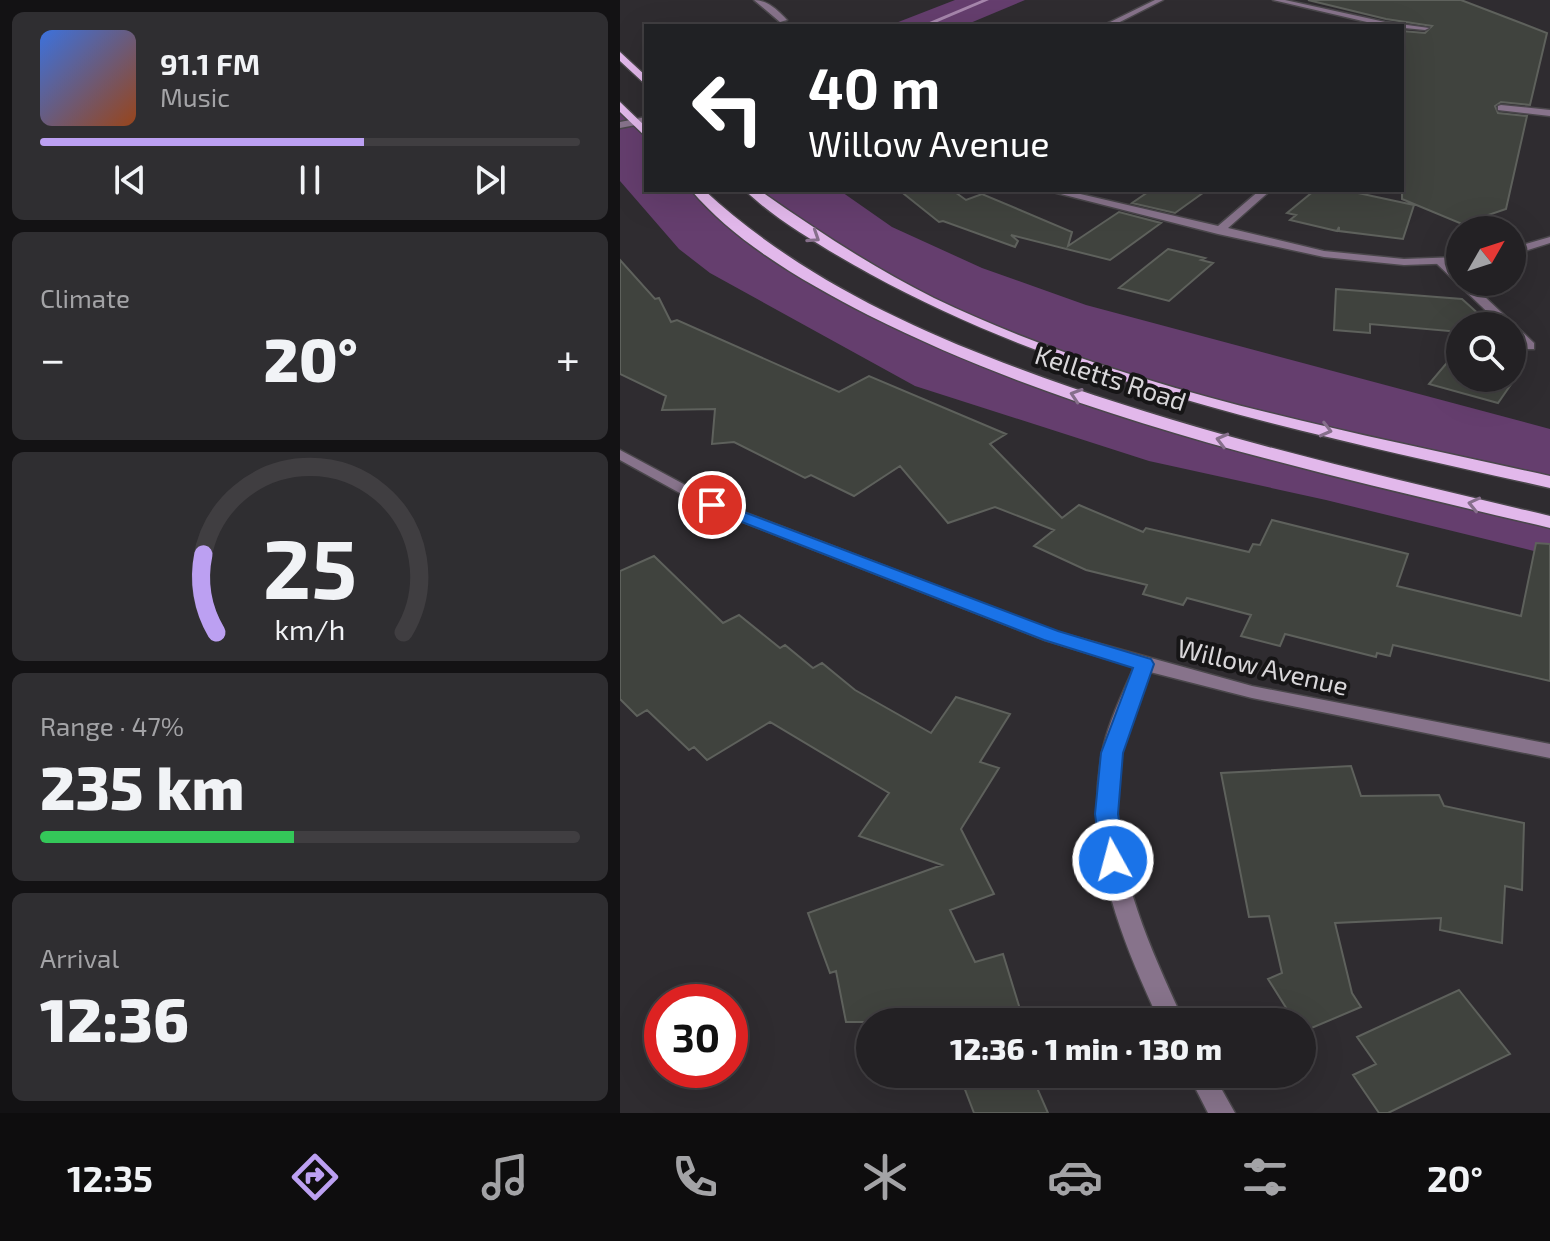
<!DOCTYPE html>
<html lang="en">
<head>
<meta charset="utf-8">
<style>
	:root { --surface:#232124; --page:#2f2e31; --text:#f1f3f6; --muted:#a3a3a6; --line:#403e41; --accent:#bca0f2 }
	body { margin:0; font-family:"Exo 2",sans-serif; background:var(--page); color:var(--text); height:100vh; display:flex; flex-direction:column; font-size:30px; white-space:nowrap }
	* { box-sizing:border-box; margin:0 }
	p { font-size:26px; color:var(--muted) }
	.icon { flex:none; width:44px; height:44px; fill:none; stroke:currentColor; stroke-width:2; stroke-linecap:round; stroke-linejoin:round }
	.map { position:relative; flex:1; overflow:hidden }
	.drawer { display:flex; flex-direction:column; gap:12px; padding:12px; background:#131214; width:620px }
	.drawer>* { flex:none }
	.top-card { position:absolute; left:24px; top:24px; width:760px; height:168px; border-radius:0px; box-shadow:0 8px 32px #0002,0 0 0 2px var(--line); background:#202124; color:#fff; overflow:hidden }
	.needle { width:52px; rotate:51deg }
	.fabs { position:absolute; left:826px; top:216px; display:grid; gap:16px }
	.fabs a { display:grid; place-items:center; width:80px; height:80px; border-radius:50%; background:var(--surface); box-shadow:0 8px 32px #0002,0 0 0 2px var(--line); font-size:40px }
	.speed { position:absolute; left:24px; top:984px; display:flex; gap:16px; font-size:40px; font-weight:700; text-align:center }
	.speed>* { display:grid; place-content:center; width:104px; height:104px; border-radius:50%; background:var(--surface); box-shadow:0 8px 32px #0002,0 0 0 2px var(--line); line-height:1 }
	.speed .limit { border:12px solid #d22; background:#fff; color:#111 }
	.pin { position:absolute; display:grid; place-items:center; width:68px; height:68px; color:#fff; margin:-34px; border:4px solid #fff; border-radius:50%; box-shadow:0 2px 8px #0007 }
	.me { position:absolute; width:88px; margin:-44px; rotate:353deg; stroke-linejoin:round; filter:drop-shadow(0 0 6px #0008) }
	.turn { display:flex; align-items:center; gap:28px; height:168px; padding:0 32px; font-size:36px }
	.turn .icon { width:104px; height:104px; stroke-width:2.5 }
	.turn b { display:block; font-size:56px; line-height:68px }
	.big { font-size:60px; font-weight:800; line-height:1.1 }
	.drawer .widget { flex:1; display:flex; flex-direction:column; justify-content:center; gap:12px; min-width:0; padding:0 28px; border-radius:12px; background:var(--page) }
	.drawer .dial { align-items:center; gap:0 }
	.dial svg { height:208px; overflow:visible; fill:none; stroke:var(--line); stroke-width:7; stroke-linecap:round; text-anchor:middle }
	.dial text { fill:var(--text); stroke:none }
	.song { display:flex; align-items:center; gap:24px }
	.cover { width:96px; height:96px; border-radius:12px; background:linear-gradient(135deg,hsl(220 70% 55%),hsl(20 70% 35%)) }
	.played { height:8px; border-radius:4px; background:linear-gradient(90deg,var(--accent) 60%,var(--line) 60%) }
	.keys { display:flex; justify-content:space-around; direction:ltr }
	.heat { display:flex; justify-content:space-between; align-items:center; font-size:44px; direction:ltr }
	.charge { height:12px; border-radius:6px; background:linear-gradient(90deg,#34c759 47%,var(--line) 0) }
	.trip { position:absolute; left:236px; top:1008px; width:460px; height:80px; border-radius:40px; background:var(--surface); box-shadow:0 8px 32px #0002,0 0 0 2px var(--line); font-weight:800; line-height:80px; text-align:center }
	.tabs { display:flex; height:128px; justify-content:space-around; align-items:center; background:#0e0d0e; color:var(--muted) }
	.tabs .icon { width:56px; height:56px }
	.tabs .on { color:var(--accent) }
	.tabs b { font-size:36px; color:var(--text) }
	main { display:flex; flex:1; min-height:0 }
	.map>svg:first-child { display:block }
	.green { fill:#653e6e }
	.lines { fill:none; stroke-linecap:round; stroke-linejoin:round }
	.stream { fill:#a686ac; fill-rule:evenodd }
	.building { fill:#40433e; stroke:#5e615c; stroke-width:2 }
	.lane-casing { stroke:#4a474b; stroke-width:3 }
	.street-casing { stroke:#4a474b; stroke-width:3 }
	.primary-casing { stroke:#4a474b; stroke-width:3 }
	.lane { fill:#87738b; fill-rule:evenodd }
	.street { fill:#87738b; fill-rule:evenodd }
	.primary { fill:#e2b8eb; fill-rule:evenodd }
	.oneway { stroke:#866f8b }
	.route { fill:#1a73e8; stroke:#114b97; stroke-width:2 }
	.labels { text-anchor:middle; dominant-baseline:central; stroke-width:8; stroke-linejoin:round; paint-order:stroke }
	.street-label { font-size:26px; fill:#d9d7da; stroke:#161516 }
</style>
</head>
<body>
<main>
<section class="drawer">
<div class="widget">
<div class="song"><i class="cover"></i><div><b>91.1 FM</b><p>Music</p></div></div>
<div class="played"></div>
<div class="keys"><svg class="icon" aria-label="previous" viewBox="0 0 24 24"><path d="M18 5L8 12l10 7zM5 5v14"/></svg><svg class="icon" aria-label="pause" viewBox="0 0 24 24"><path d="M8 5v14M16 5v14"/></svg><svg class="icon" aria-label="next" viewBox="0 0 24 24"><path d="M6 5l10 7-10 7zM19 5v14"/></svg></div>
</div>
<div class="widget"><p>Climate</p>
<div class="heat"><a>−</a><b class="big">20°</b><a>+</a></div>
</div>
<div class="widget dial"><svg viewBox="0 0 100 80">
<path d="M14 69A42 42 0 1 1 86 69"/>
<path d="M14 69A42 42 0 0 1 9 39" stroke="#bca0f2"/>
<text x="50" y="56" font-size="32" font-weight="700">25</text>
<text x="50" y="72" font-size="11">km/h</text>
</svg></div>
<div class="widget"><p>Range · 47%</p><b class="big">235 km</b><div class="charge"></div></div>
<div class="widget"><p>Arrival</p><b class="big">12:36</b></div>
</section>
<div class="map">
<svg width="930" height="1113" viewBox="0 0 930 1113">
	<rect width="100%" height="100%" fill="#2f2c30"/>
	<path class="green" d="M335 0H405L343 26H268Z
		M0 105 26 134V190H77C98 208 118 230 141 245 377 398 661 453 930 522V555L706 500 529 461 295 386 90 273 59 249 0 181Z
		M131 190H219L272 227 362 268 466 305 930 429V482L555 390 435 351 290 291Z"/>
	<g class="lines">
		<path class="stream" d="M362 0H369L308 26H300Z"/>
	</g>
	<path class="building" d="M688 0H841L927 33 910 105 881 102 875 106 878 113 907 116 886 209 842 224 782 199V31L805 33 812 26 766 19Z
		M279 190H332L346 200 362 194 452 232 448 246 499 212 541 223 490 260 391 235 398 241 395 247 323 221 319 222Z
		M531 190H587L555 213 512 203Z
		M695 190H739L738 193 794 205 783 239 719 231V227L717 231 670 220 676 215 667 213Z
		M548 249 585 258 581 260 593 263 549 301 499 288Z
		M0 260 35 299 39 298 51 322 57 320 219 392 249 376 386 434 370 444 442 518 459 505 523 532 526 528 629 552 633 544 640 545 652 520 788 554 777 586 901 616 916 543 930 544V681L773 645 770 656 757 653 756 657 665 634 660 646 621 636 631 615 567 598 563 605 523 594 527 585 466 570 414 546 434 530 375 507 328 523 280 466 234 496 191 475 185 478 114 442 92 444 95 409 42 410 46 396 0 374Z
		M716 289 842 299 872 326H840V332L750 324V333L714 330Z
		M836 352 840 354V378H892V368L901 370 878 403 809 384Z
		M34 556 103 623 119 615 160 648 165 645 193 668 202 663 235 690 311 733 336 697 390 714 360 762 379 768 341 829 374 894 330 910 355 962 383 954 404 1022H226L216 971 210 973 188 913 322 865 239 836 269 793 150 722 87 760 74 747 69 750 27 710 17 716 0 699V571Z
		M731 766 741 796 819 795 824 806 904 823 902 890 885 886 882 943 820 930 821 918 715 923 732 993 741 1007 682 1032V1022H675L648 979 662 973 649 916 629 917 601 773Z
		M839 990 890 1054 768 1113H759L733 1075 756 1064 737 1037Z
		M339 1074H411L428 1113H354Z"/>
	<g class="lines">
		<defs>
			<path id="lane" d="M820 258 840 274V282H849L914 343V349H906L892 336V326H882L816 263 814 261Z"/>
			<path id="street" d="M134 0C147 0 158 10 167 20L160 22Z
				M535 0H543L492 26H482Z
				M653 0H665L765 22 809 28 805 30 764 26Z
				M881 105 930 110V116L878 110V106Z
				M26 117V123L0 128V122Z
				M425 190H443L598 226 640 190H651L608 228 704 251 784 259 840 257V263L784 265 704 257 598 234Z
				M930 237V243L892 255V248Z
				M0 450 97 502 437 632 632 686 930 744V758L632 698 530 672C519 698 506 725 501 752 484 850 525 936 564 1022H540C500 937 464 848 482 753 488 723 502 695 514 667L425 640 87 508 0 460Z
				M568 1074H593L615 1113H588Z"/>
			<path id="primary" d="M0 52 26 76V85L0 61Z
				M0 102 26 127V137L0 112Z
				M71 190H84C188 286 318 341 450 387 607 441 769 478 930 516V528C700 473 461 422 248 315 186 283 117 244 71 190Z
				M125 190H139C196 230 252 267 314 298 507 391 723 430 930 476V488C698 435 460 389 250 274 214 254 153 219 125 190Z"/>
		</defs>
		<use href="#lane" class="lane-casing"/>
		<use href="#street" class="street-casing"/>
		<use href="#primary" class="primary-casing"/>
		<use href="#lane" class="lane"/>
		<use href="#street" class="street"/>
		<use href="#primary" class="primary"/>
	</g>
	<defs><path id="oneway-chevron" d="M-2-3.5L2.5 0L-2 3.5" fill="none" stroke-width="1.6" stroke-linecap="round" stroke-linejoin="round" transform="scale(2)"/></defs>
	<g class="oneway">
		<use href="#oneway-chevron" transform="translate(194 237) rotate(33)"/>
		<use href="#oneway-chevron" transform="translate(456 395) rotate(-162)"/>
		<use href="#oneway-chevron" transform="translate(706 430) rotate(14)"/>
		<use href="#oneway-chevron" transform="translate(602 440) rotate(-165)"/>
		<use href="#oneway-chevron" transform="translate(854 504) rotate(-167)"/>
	</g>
	<path class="route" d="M92 500 438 631 531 659 534 664 503 753 498 814 505 860 501 867 493 870 484 867 481 860 475 814 481 753 513 668 424 640 86 508 83 505 86 501Z"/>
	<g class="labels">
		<g class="street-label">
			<text transform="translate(491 377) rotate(18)">Kelletts Road</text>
			<text transform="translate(643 666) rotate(13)">Willow Avenue</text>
		</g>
	</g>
</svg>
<div class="fabs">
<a><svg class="needle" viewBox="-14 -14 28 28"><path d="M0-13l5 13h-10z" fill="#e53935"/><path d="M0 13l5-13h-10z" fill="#a3a3a6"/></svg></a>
<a><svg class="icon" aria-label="search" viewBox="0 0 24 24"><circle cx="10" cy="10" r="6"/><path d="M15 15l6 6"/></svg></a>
</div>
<div class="speed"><div class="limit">30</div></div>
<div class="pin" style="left:92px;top:505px;background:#d93025"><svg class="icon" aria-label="arrive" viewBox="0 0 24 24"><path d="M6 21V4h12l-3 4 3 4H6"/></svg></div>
<svg class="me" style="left:493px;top:860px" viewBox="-20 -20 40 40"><circle r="17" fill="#1a73e8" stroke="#fff" stroke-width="3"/><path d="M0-11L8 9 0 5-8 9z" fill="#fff"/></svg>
<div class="trip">12:36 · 1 min · 130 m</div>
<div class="top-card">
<div class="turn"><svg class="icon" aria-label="left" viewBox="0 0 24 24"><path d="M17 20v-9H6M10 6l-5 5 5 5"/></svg><div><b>40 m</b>Willow Avenue</div></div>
</div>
</div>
</main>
<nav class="tabs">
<b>12:35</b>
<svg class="icon on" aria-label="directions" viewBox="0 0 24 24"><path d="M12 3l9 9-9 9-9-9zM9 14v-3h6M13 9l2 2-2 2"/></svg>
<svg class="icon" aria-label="music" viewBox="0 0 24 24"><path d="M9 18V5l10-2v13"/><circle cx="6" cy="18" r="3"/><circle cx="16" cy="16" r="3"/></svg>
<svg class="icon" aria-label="phone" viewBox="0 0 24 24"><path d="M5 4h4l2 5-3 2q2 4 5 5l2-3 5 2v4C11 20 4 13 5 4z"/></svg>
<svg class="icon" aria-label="climate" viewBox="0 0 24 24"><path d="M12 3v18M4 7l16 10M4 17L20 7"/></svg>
<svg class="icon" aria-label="car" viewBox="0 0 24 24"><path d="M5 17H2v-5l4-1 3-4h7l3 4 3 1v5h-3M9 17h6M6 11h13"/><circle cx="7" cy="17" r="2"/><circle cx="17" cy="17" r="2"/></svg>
<svg class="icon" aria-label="filters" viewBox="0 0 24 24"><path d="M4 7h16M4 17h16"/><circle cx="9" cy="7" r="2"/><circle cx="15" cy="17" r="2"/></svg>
<b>20°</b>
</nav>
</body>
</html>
